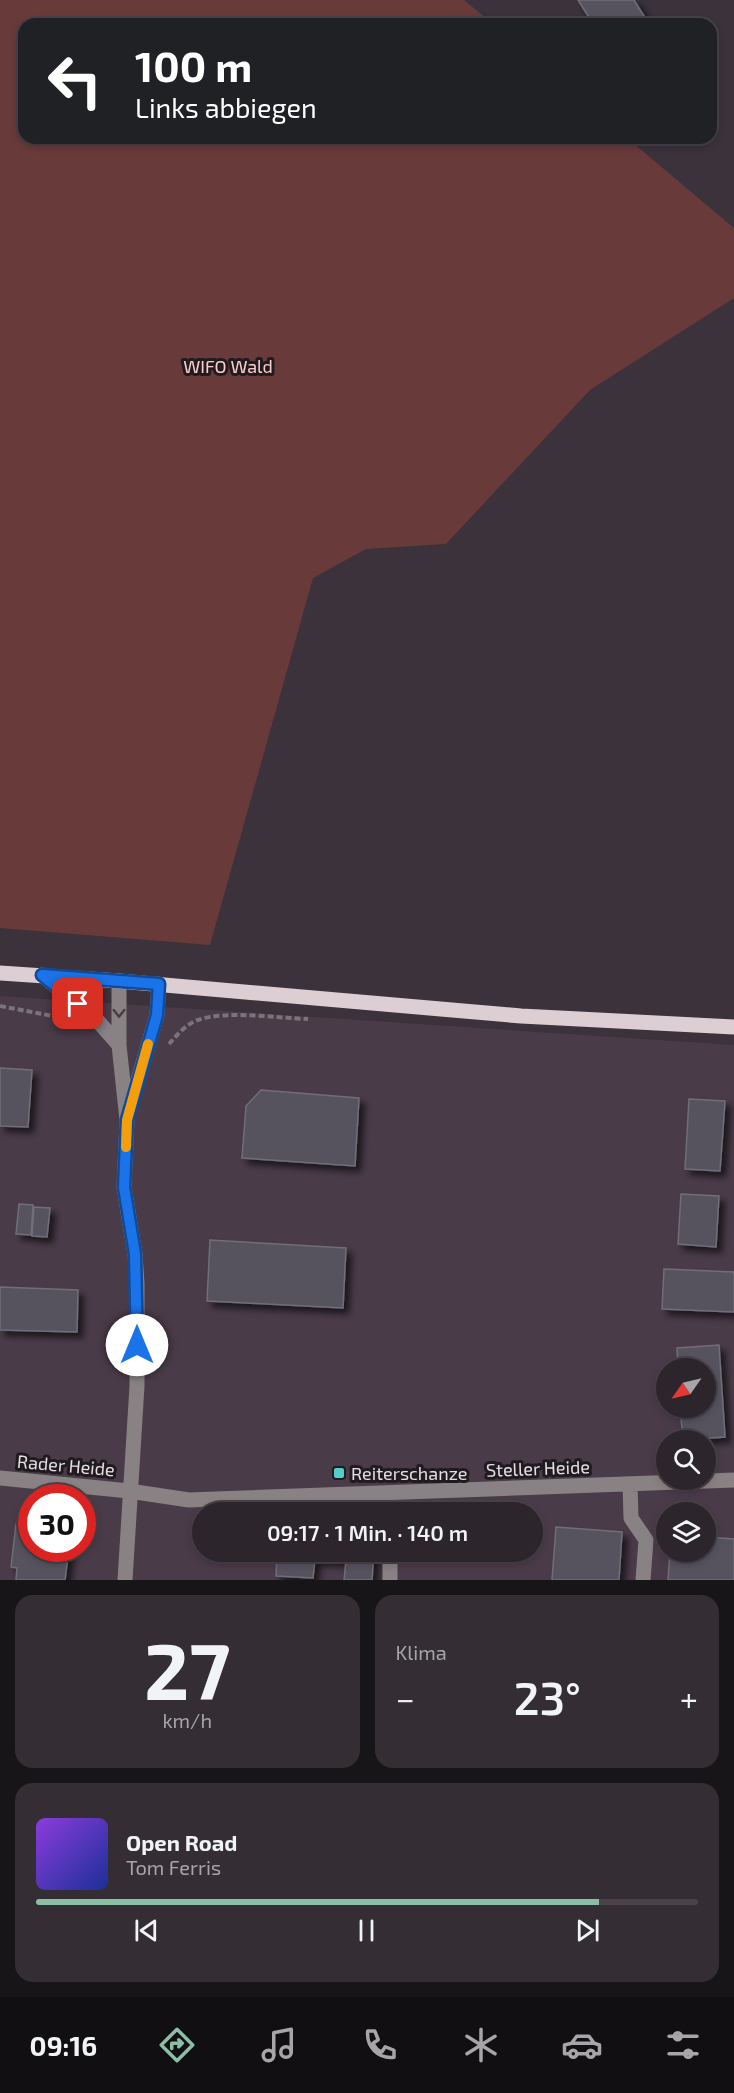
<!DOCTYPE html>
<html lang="de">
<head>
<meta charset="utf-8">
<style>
	:root { --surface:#2c262c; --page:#342e34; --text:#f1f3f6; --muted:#a6a5a9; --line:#484348; --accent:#8abfa5 }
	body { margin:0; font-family:"Exo 2",sans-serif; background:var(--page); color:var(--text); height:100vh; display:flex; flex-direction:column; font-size:22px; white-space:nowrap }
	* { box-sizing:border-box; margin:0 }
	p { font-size:20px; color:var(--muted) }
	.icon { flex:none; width:33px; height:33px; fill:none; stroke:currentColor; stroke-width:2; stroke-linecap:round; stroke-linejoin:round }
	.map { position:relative; height:1580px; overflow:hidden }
	.details { display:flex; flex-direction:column; gap:15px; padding:15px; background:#181518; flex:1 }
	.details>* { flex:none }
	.hud { position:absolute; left:18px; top:18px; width:699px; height:126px; border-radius:18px; box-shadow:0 3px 9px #0003,0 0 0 2px var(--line); background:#202124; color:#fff; overflow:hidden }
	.needle { width:39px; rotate:236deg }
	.tools { position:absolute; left:656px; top:1358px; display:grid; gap:12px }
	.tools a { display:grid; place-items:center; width:60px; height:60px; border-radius:50%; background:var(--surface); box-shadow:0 3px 9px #0003,0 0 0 2px var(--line); font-size:30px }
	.speed { position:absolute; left:18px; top:1484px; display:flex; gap:12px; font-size:30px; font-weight:700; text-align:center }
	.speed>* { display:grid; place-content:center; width:78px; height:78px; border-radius:50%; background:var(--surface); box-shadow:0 3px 9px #0003,0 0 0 2px var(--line); line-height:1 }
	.speed .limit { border:9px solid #d22; background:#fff; color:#111 }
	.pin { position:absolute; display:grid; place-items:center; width:51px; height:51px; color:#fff; margin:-26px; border-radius:12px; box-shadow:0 3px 9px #0006 }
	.me { position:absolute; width:66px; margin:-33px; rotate:0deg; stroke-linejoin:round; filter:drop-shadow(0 0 4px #0008) }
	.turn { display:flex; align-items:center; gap:21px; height:126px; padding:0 18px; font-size:27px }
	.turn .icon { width:78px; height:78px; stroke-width:2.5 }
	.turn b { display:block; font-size:42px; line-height:51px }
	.big { font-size:45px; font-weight:600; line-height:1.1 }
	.details .card { flex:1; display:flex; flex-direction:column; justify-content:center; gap:9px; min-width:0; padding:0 21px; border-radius:18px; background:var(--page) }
	.details .dial { align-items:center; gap:0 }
	.dial b { font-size:78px; line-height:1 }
	.song { display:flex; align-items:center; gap:18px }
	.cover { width:72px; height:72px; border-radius:9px; background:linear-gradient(135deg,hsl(270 70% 55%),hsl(230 70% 35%)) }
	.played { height:6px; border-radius:3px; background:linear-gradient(90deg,var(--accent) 85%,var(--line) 85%) }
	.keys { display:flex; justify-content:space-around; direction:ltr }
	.heat { display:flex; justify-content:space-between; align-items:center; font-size:33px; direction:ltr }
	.details .tiles { flex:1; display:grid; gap:15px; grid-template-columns:1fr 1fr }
	.card:last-child { grid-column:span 2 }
	.trip { position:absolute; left:192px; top:1502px; width:351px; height:60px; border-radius:30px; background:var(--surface); box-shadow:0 3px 9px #0003,0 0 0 2px var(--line); font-weight:600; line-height:60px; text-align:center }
	.tabs { display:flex; height:96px; justify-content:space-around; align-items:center; background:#120f12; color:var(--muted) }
	.tabs .icon { width:42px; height:42px }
	.tabs .current { color:var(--accent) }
	.tabs b { font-size:27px; color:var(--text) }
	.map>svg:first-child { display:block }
	.built { fill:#493b48; fill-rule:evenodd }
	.green { fill:#693a3a }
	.building { fill:#56535e; stroke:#716d79; stroke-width:1.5; filter:url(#shadow) }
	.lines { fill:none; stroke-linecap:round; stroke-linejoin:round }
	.path { stroke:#7b737b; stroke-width:4; stroke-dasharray:6 3; stroke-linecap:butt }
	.minor { stroke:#898284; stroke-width:15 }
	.major { stroke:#dcced3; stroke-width:15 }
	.oneway { stroke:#443f42 }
	.route-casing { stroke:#114b97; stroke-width:15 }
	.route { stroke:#1a73e8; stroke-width:10 }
	.slow { stroke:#f59e0b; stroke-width:10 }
	.poi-dot { fill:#53cdc9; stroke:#1f1b1f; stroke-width:2 }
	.labels { text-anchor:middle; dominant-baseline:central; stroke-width:6; stroke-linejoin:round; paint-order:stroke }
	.park-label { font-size:18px; fill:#fccdcc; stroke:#1f1b1f }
	.street-label { font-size:18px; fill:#e4dee4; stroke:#1f1b1f }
	.poi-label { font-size:18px; fill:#e4dee4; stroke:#1f1b1f; text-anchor:start }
</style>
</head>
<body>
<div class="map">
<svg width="734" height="1580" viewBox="0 0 734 1580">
	<defs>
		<filter id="shadow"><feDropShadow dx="5.5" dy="5.5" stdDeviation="3" flood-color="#0009"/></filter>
	</defs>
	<rect width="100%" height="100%" fill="#3b323b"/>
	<path class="built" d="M0 996 734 1045V1580H0ZM666 1368H705V1407H666ZM666 1440H705V1479H666ZM32 1497H82V1548H32ZM202 1512H532V1551H202ZM666 1512H705V1551H666Z"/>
	<path class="green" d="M0 0H464L493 24H24V138H627L734 228V298L590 390 446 544 366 549 313 578 210 945 0 928Z"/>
	<path class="building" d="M578 0H634L649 24H593Z
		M0 1068 32 1070 28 1127 0 1126Z
		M261 1090 359 1098 355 1166 242 1158 246 1106Z
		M689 1099 725 1101 720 1171 685 1169Z
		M681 1194 719 1196 716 1247 678 1244Z
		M19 1204 33 1205 31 1235 16 1234Z
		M34 1207 50 1208 47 1237 32 1236Z
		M210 1240 346 1248 343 1308 207 1301Z
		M664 1269 734 1272V1312L662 1309Z
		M0 1287 78 1290 77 1332 0 1330Z
		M719 1345 725 1437 683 1440 680 1407H705V1368H678L677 1348Z
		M16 1524 32 1526V1548H69L65 1580H16L17 1568 11 1567Z
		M556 1527 622 1532 619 1580H552Z
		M705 1537 734 1539V1580H668L670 1551H705Z
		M277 1551H374L372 1580H344L346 1561 315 1559 313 1578 276 1576Z"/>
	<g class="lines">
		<path class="path" d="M0 1006 53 1016 67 1023
			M169 1044C177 1035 186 1024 198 1020 226 1010 277 1018 308 1019"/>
		<path class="minor" d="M42 975 96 1019 119 1045
			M119 981V1045L127 1120 124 1187 135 1254 137 1284V1386L125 1580
			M129 1111 157 1015 159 984
			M0 1478 129 1491 189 1500 734 1480
			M630 1484 631 1518 646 1540 643 1580
			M390 1494V1512
			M390 1580V1551"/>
		<path class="major" d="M0 973 119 981 521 1016 734 1027"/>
	</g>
	<defs><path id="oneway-chevron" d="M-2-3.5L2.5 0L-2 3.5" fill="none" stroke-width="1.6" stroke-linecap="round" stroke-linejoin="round" transform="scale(1.5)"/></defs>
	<use class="oneway" href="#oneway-chevron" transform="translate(119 1013) rotate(90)"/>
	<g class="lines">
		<defs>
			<path id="route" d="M78 1004 42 975 159 984 157 1015 127 1120 124 1187 135 1254 137 1345"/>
		</defs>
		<use href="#route" class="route-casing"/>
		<use href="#route" class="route"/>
		<path class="slow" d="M126 1147 127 1120 148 1044"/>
	</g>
	<rect class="poi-dot" x="333" y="1467" width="12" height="12" rx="3"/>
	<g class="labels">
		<g class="park-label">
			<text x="228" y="366">WIFO Wald</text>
		</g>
		<g class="street-label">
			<text transform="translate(66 1465) rotate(5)">Rader Heide</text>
			<text transform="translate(538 1468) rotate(-2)">Steller Heide</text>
		</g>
		<g class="poi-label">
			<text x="351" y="1473">Reiterschanze</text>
		</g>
	</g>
</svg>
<div class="tools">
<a><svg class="needle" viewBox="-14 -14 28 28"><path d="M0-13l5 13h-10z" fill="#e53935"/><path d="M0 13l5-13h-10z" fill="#a6a5a9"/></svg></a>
<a><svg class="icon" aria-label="search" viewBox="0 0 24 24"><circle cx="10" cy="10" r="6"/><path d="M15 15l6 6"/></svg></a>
<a><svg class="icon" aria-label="layers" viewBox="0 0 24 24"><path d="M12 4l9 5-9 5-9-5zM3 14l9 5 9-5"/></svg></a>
</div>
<div class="speed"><div class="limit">30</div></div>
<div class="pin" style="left:78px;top:1004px;background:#d93025"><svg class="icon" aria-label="arrive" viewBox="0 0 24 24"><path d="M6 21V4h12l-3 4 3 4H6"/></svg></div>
<svg class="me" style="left:137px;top:1345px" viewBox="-20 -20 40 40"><circle r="19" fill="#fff"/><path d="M0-13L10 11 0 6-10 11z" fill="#1a73e8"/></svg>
<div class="trip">09:17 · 1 Min. · 140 m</div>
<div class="hud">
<div class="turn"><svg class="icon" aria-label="left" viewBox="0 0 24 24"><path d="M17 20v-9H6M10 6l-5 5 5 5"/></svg><div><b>100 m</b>Links abbiegen</div></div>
</div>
</div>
<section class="details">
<div class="tiles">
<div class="card dial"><b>27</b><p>km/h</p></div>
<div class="card"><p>Klima</p>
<div class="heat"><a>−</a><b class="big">23°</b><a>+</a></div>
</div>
<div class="card">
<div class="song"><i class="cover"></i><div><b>Open Road</b><p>Tom Ferris</p></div></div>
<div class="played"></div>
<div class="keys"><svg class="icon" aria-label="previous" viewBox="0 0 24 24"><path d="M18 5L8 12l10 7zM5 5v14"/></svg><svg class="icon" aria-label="pause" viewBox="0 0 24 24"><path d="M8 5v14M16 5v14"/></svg><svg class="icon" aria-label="next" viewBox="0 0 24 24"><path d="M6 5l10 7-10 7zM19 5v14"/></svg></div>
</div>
</div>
</section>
<nav class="tabs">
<b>09:16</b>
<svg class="icon current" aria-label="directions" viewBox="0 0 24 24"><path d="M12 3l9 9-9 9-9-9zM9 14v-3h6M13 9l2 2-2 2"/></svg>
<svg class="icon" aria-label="music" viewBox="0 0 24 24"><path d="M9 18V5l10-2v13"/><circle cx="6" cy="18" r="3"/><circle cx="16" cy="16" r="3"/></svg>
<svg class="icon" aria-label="phone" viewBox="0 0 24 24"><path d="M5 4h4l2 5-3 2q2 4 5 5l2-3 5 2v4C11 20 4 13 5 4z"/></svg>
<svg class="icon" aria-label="climate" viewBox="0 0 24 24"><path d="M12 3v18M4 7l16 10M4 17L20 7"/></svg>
<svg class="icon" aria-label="car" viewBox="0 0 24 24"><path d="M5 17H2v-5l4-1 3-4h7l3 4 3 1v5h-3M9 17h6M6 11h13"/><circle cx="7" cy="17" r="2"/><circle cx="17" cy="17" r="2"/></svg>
<svg class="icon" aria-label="filters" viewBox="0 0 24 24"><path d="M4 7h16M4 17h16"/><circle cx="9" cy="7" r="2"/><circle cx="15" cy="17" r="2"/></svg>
</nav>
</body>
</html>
